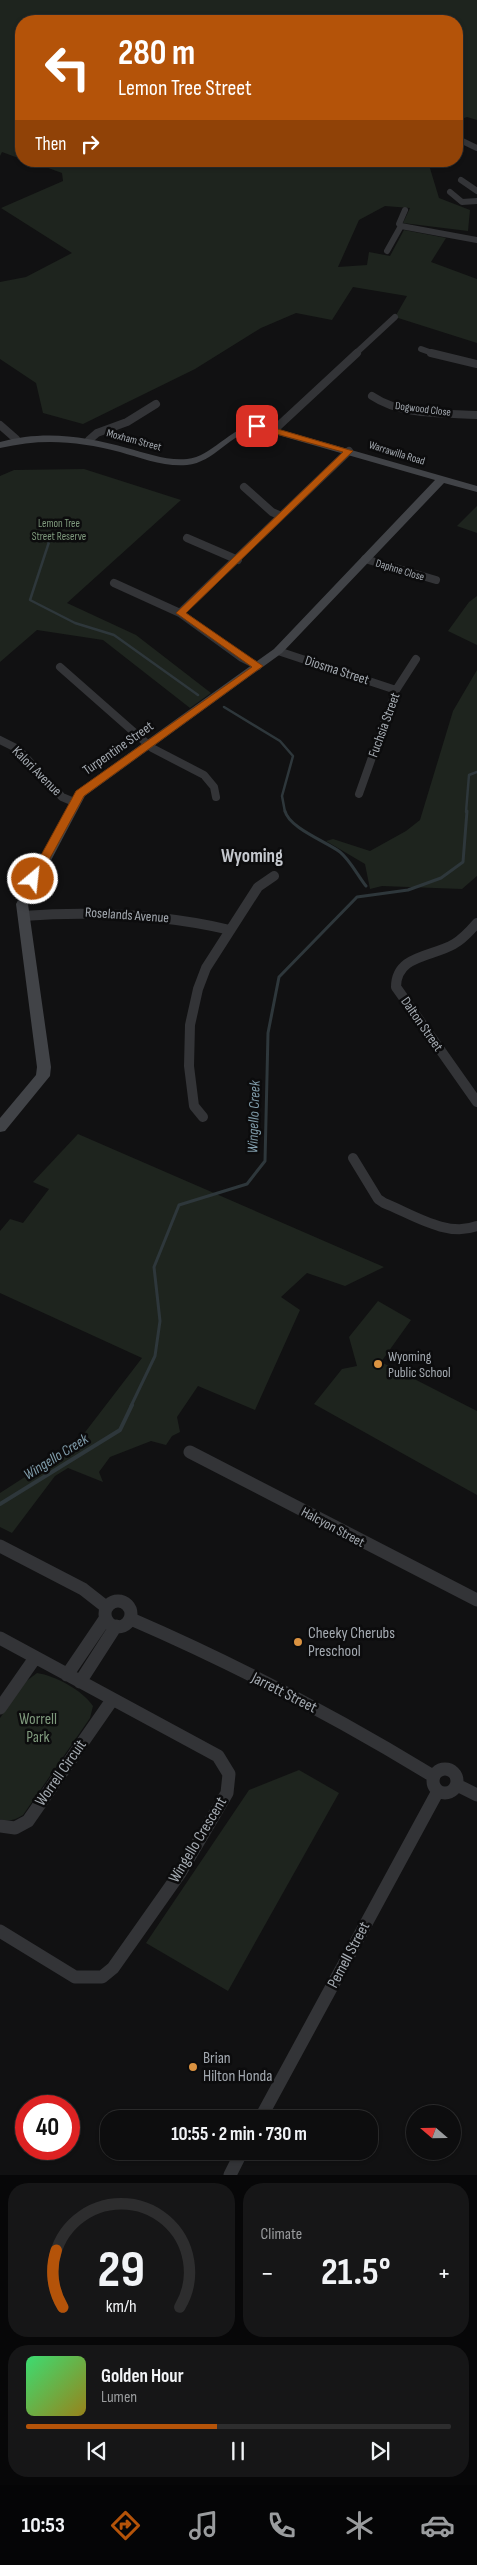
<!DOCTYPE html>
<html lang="en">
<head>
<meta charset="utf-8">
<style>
	:root { --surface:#0d0d0e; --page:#161617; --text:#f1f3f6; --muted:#9a9c9e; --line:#2d2d2e; --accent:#b45309 }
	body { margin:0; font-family:"Sofia Sans Condensed",sans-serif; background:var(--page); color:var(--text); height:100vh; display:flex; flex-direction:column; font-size:19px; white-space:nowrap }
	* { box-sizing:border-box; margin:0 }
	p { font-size:16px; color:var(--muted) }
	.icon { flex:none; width:28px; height:28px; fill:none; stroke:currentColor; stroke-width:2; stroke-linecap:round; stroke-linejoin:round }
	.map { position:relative; height:2175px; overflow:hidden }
	.panel { display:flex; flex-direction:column; gap:8px; padding:8px; background:#070708; flex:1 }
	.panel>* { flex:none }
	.guide { position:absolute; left:15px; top:15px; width:448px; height:152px; border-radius:20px; box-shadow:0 1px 4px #0004,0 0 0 1px var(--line); background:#b45309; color:#fff; overflow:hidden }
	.needle { width:32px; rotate:290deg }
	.fabs { position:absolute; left:406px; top:2105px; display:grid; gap:10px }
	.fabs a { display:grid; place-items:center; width:55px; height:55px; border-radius:50%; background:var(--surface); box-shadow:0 1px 4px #0004,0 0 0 1px var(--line); font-size:25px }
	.speed { position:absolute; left:15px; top:2095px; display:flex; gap:10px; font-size:25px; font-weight:700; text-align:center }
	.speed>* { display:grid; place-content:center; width:65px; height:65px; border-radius:50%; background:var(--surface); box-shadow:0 1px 4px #0004,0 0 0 1px var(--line); line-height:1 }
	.speed .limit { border:8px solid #d22; background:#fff; color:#111 }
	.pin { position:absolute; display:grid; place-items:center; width:42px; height:42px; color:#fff; margin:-21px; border-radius:10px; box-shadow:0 2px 8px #0006 }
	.me { position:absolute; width:55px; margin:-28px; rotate:28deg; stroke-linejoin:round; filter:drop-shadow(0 0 4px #0008) }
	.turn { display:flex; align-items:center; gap:18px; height:105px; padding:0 20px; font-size:22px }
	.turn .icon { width:65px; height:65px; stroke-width:2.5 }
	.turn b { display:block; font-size:35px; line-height:42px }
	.then { display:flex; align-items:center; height:48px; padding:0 20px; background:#0003; gap:10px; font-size:19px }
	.big { font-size:38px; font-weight:700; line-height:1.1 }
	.panel .card { flex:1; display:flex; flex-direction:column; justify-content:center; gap:8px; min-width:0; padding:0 18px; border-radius:20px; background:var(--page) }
	.panel .dial { align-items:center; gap:0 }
	.dial svg { height:130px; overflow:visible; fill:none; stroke:var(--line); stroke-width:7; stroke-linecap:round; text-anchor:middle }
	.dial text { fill:var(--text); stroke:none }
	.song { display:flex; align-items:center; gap:15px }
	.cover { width:60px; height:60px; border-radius:8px; background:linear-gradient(135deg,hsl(140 70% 55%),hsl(50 70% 35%)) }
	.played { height:5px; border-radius:2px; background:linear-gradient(90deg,var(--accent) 45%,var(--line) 45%) }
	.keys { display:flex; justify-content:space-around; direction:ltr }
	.heat { display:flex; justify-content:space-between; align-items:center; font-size:28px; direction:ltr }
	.panel .tiles { flex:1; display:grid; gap:8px; grid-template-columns:1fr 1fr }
	.card:last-child { grid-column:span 2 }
	.trip { position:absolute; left:100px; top:2110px; width:278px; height:50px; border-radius:20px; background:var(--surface); box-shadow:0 1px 4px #0004,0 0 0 1px var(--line); font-weight:700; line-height:50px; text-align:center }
	.tab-bar { display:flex; height:80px; justify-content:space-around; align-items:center; background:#050506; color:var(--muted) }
	.tab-bar .icon { width:35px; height:35px }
	.tab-bar .selected { color:var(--accent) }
	.tab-bar b { font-size:22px; color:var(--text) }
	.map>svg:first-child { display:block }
	.green { fill:#1e241e }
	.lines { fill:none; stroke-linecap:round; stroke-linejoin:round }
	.stream-far2 { stroke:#2e373b; stroke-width:2.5 }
	.stream-far1 { stroke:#2e373b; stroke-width:3 }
	.stream { stroke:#2e373b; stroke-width:4 }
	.street-far3 { stroke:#333437; stroke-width:6 }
	.street-far2 { stroke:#333437; stroke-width:8 }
	.street-far1 { stroke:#333437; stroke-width:10 }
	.street { stroke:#333437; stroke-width:13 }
	.secondary { fill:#414347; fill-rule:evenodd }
	.route { fill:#b45309; stroke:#753606 }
	.poi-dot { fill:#db9341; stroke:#0c0c0d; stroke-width:2 }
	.labels { text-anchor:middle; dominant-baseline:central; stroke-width:5; stroke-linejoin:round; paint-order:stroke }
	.far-street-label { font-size:11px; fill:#a4aab1; stroke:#0c0c0d }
	.far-park-label { font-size:11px; fill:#7f9a7d; stroke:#0c0c0d }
	.street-label { font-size:14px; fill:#a4aab1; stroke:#0c0c0d }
	.poi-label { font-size:14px; fill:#a4aab1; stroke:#0c0c0d; text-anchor:start }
	.water-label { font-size:15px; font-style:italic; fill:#7f9ba9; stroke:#0c0c0d }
	.near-poi-label { font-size:16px; fill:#a4aab1; stroke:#0c0c0d; text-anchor:start }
	.near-street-label { font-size:16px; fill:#a4aab1; stroke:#0c0c0d }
	.near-park-label { font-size:16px; fill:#7f9a7d; stroke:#0c0c0d }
	.district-label { font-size:19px; font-weight:bold; fill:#c5c8ce; stroke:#0c0c0d }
</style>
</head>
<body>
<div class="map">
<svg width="477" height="2175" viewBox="0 0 477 2175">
	<rect width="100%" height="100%" fill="#111112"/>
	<path class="green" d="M0 0H477V120L467 117 456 121V21H21V159L2 152 0 156Z
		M29 161H424L429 165 439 198 470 210 468 231 403 223 410 208 385 206 359 220 338 267 367 265 369 252 390 256 404 230 446 238 431 262 477 279V343L395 317 407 296 353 287 332 320 296 313 261 328 195 369 83 424 43 413 36 383 0 359V282L26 277 72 253 1 208 63 181 62 173Z
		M84 469 181 500 67 603 136 635 211 693 190 708 103 640 37 630 0 662V476L14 470Z
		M477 506V533L457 526Z
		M477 596V645L448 631 469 602Z
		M477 670V876L462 889 382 886 370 889 365 864 326 841 333 839 370 851 406 831 420 820 453 711Z
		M78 1134 384 1267 345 1286 307 1273 281 1297 300 1310 255 1410 198 1386 177 1417 180 1432 172 1436 166 1445 151 1441 110 1457 99 1472 103 1482 68 1468 55 1476 12 1533 0 1527V1493L76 1444 142 1358 0 1293V1231L10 1219 23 1223 49 1189 33 1182Z
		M378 1301 411 1320 381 1362 477 1411V1495L314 1404 342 1369 357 1366 349 1337Z
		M37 1673C56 1676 82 1690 93 1706L90 1718 23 1815C15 1820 9 1822 0 1819V1718L25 1682Z
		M299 1770 339 1793 228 1991 146 1943 249 1790Z"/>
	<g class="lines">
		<path class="stream-far2" d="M49 542 30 600 75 623 114 635 198 695
			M224 707 280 741 293 756 282 796 285 812
			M466 812 469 775 477 772"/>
		<path class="stream-far1" d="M285 811C289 828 327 842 340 852 350 860 358 876 366 886
			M131 1406 155 1356 160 1321 154 1267 179 1205 247 1184 265 1161 268 1033 279 977 357 897 408 890 441 878 463 862 467 811"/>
		<path class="stream" d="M0 1504 120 1430 132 1405"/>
		<path class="street-far3" d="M456 138 477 148
			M461 180 477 191
			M450 192 462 202 477 201
			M401 226 399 224 405 210
			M387 251 401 226 477 240
			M421 349 435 354
			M355 354 395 317"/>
		<path class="street-far2" d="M431 353 477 364
			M372 396C402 416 442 413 477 415
			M0 425 16 439
			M274 430 357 353
			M89 440 97 433 127 422 156 404
			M244 487 272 512 281 516
			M187 538 238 560
			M365 559 436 580
			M114 583 180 613 242 658 258 666
			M180 613 349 451
			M278 651 396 690
			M60 667 152 748 204 775 214 787 216 797
			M0 740 18 749 62 797 74 802
			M359 794 396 690 416 659"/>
		<path class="street-far1" d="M23 916C93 911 161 914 230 930
			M477 923C470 931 463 939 454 944 432 957 396 955 396 987L477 1102
			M203 1117 194 1106 189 1066 190 1025 198 989 206 968 258 887 274 876
			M353 1158 378 1199 384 1203C412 1214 447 1238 477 1226"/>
		<path class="street" d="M190 1452 477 1600
			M0 1546 83 1589 106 1607
			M105 1614a13 13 0 1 1 26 0a13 13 0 1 1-26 0Z
			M131 1619C235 1664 336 1717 433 1776
			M0 1638 218 1756 229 1774 227 1793 180 1873 113 1968 102 1977H75L0 1931
			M67 1675 105 1619
			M80 1682 116 1626
			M0 1708 35 1658
			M433 1781a12 12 0 1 1 24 0a12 12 0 1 1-24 0Z
			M457 1785 477 1795
			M0 1826 15 1828 28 1821 112 1700
			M260 2119 438 1791
			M230 2175 242 2151"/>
		<path class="secondary" d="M257 423 477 486V492L444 483 282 653 85 796 28 904 51 1067 50 1076 5 1131 0 1132V1118L36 1075 37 1067 16 904 76 791 274 649 435 480 257 429C230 433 215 462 187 465 164 467 141 458 120 452 78 441 42 438 0 448V442C44 430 84 436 127 448 146 453 167 461 187 459 213 456 229 428 257 423Z"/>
	</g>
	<path class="route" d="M257 423 353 451 186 613 263 666 84 796 37 882H29L28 879 76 791 252 667 176 613 343 452 254 428 253 426Z"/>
	<g class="poi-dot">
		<circle cx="378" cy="1364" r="5"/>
		<circle cx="298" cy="1642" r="5"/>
		<circle cx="193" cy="2067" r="5"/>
	</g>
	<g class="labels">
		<g class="far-street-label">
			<text transform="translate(423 409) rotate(7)">Dogwood Close</text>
			<text transform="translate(134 440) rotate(15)">Moxham Street</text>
			<text transform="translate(397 453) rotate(17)">Warrawilla Road</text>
			<text transform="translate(400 570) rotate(17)">Daphne Close</text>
		</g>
		<g class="far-park-label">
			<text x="59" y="523">Lemon Tree<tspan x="59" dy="13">Street Reserve</tspan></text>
		</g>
		<g class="street-label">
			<text transform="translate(337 670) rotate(18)">Diosma Street</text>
			<text transform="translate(384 725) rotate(-70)">Fuchsia Street</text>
			<text transform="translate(118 748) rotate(-35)">Turpentine Street</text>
			<text transform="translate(37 771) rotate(45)">Kalori Avenue</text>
			<text transform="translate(127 915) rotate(4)">Roselands Avenue</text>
			<text transform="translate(422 1024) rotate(55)">Dalton Street</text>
			<text transform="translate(333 1527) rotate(28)">Halcyon Street</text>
		</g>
		<g class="poi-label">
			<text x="388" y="1356">Wyoming<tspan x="388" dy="16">Public School</tspan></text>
		</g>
		<g class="water-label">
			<text transform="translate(254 1117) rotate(-88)">Wingello Creek</text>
			<text transform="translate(56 1457) rotate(-32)">Wingello Creek</text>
		</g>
		<g class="near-poi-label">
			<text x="308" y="1633">Cheeky Cherubs<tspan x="308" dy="18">Preschool</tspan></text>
			<text x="203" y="2058">Brian<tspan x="203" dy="18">Hilton Honda</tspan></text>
		</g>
		<g class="near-street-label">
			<text transform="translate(284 1693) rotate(27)">Jarrett Street</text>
			<text transform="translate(61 1773) rotate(-55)">Worrell Circuit</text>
			<text transform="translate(198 1840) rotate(-59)">Wingello Crescent</text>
			<text transform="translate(349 1955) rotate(-62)">Pemell Street</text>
		</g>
		<g class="near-park-label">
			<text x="38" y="1719">Worrell<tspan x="38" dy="18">Park</tspan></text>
		</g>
		<g class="district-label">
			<text x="252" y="856">Wyoming</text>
		</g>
	</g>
</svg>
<div class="fabs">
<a><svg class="needle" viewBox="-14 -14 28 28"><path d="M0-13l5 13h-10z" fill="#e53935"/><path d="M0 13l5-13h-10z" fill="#9a9c9e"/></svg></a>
</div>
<div class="speed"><div class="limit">40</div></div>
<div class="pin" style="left:257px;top:426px;background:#d93025"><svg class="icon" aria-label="arrive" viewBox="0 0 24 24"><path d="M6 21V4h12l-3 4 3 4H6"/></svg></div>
<svg class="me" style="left:33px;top:879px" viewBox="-20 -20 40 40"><circle r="17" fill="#b45309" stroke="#fff" stroke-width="3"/><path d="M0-11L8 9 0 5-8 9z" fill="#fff"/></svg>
<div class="trip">10:55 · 2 min · 730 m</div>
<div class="guide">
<div class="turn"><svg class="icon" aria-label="left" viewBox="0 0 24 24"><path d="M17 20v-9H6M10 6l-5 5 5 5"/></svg><div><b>280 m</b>Lemon Tree Street</div></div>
<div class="then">Then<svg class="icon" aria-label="right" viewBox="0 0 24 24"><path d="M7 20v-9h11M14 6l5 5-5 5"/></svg></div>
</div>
</div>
<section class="panel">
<div class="tiles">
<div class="card dial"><svg viewBox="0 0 100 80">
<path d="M14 69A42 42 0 1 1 86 69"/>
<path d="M14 69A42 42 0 0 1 10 34" stroke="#b45309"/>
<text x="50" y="56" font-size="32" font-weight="700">29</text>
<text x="50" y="72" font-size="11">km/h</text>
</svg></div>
<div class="card"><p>Climate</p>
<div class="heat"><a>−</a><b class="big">21.5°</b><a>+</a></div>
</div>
<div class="card">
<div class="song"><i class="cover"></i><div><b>Golden Hour</b><p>Lumen</p></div></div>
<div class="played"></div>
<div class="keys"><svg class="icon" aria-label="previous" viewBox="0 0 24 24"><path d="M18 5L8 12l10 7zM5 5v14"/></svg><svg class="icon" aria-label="pause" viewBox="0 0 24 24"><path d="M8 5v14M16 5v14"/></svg><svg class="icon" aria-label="next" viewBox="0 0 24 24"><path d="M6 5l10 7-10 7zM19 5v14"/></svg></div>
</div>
</div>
</section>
<nav class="tab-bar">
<b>10:53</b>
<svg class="icon selected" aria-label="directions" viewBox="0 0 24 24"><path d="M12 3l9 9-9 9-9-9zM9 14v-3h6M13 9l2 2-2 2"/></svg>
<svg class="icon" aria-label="music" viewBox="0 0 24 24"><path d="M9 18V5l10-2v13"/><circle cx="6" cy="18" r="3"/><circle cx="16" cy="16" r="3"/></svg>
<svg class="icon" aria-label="phone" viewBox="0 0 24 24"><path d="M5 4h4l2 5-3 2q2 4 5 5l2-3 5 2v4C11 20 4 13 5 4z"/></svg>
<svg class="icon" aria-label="climate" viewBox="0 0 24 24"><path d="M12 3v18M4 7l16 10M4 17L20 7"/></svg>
<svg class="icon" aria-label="car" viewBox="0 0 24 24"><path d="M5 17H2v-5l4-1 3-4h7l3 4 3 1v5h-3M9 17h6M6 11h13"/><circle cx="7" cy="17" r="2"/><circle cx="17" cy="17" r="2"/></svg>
</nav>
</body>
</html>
